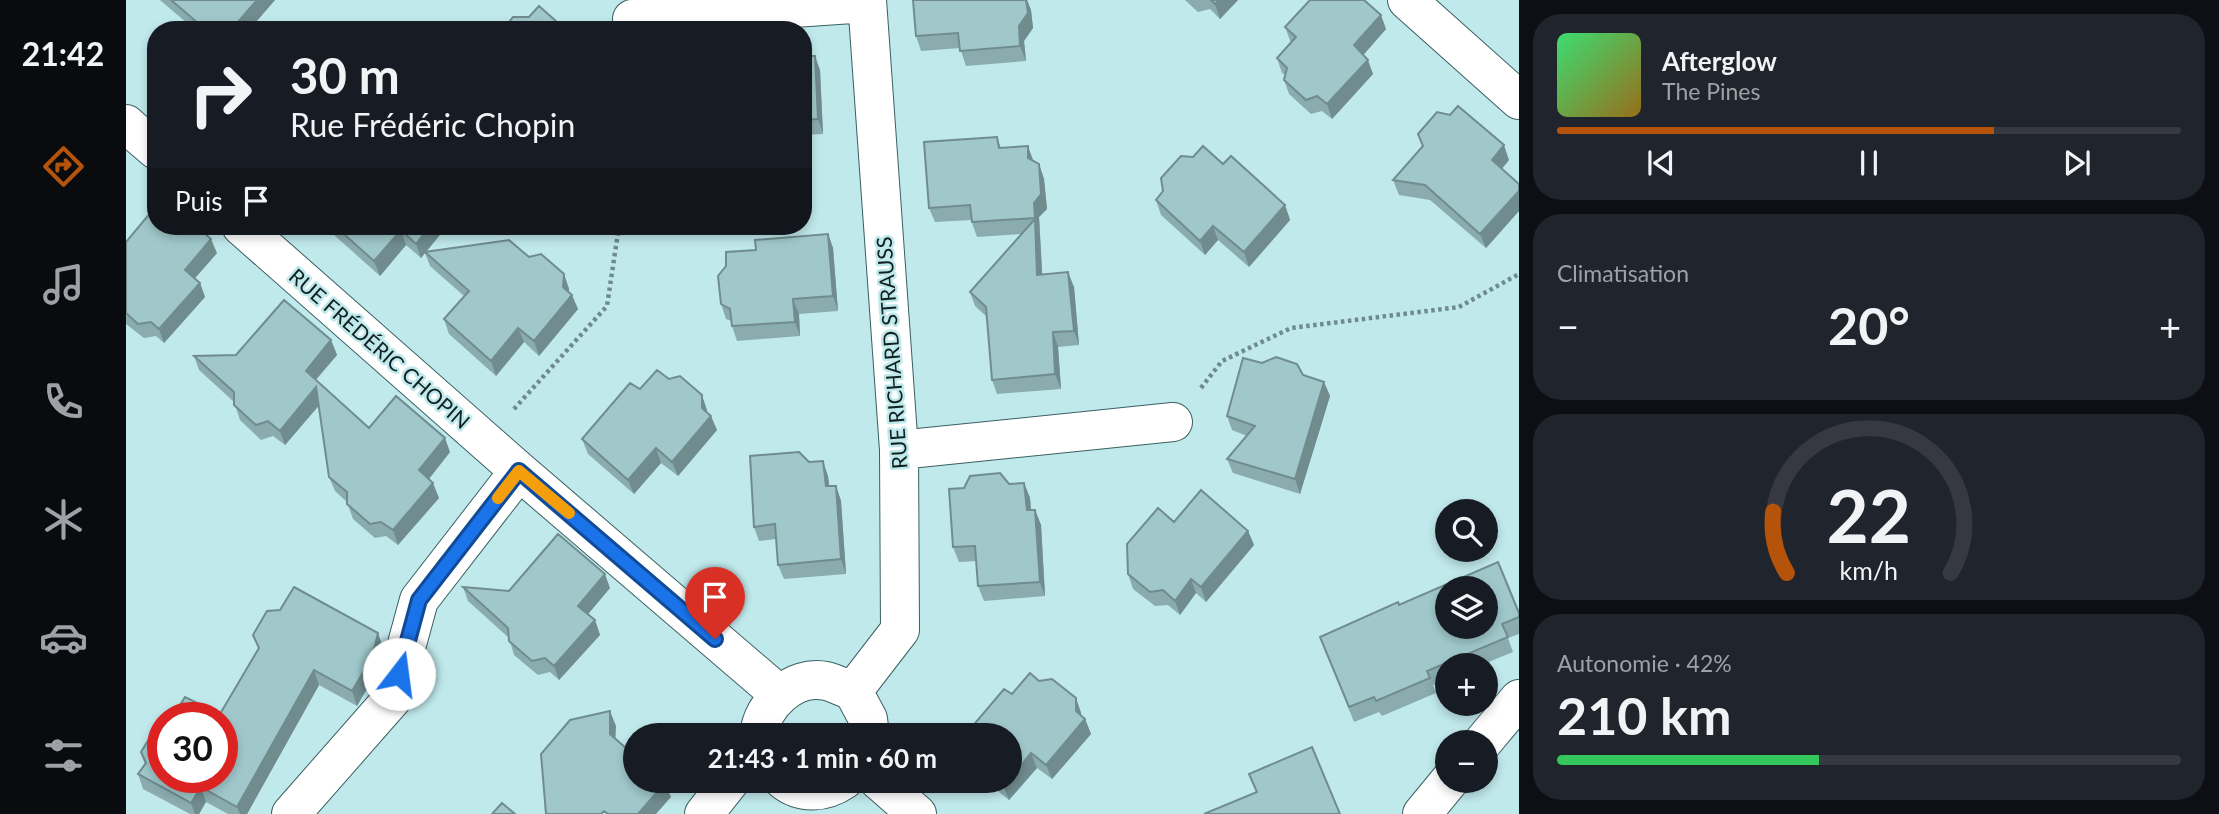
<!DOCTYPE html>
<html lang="fr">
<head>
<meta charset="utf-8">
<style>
	:root { --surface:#171b24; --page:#20242c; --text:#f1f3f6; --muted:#9ea1a6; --line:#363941; --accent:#b45309 }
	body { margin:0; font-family:Lato,sans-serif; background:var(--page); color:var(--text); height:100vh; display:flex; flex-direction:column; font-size:26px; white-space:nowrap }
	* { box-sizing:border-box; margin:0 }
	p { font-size:23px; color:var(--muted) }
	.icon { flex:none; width:38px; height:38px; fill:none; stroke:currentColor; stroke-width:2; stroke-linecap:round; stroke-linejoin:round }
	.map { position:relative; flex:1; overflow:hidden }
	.details { display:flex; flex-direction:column; gap:14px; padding:14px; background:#0d0f14; width:700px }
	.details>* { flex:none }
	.top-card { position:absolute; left:21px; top:21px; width:665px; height:214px; border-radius:28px; box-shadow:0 4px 10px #0003; background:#171b24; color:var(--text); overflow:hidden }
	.buttons { position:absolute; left:1309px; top:499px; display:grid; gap:14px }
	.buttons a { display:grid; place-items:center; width:63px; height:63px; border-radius:50%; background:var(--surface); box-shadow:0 4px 10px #0003; font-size:35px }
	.speed { position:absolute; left:21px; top:702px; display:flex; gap:14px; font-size:35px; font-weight:700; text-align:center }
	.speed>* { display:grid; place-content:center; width:91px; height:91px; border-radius:50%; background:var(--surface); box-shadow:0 4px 10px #0003; line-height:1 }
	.speed .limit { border:10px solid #d22; background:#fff; color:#111 }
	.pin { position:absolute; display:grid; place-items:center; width:60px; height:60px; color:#fff; margin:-72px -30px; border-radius:50% 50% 50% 0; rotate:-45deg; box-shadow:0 0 7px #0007 }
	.pin .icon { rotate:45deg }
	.me { position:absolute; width:77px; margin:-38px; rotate:15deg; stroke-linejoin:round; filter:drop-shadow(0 0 5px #0008) }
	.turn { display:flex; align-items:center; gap:24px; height:147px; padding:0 28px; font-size:32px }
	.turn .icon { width:91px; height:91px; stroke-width:2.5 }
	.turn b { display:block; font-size:49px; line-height:60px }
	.then { display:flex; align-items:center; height:66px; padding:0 28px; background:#0003; gap:14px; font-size:26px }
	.big { font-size:52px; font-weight:700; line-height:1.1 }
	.details .widget { flex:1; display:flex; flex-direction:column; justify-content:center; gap:10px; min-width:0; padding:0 24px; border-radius:28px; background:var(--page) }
	.details .dial { align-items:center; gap:0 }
	.dial svg { height:182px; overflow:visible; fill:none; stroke:var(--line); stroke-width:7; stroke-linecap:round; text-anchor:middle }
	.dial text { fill:var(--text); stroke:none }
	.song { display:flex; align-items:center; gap:21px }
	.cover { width:84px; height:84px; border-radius:10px; background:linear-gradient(135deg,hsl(140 70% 55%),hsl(40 70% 35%)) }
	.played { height:7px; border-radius:4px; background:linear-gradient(90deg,var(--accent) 70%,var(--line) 70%) }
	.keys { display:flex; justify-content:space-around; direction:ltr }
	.heat { display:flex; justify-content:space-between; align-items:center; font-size:38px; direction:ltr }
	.charge { height:10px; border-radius:5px; background:linear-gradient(90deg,#34c759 42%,var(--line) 0) }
	.trip { position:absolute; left:497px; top:723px; width:399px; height:70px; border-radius:35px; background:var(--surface); box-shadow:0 4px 10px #0003; font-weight:700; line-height:70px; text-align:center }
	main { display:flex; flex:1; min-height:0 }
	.tab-bar { display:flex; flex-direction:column; width:126px; justify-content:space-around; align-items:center; background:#090b0e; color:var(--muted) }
	.tab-bar .icon { width:49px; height:49px }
	.tab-bar .on { color:var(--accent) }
	.tab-bar b { font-size:32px; color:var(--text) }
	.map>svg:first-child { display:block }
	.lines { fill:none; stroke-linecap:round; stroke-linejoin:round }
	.minor-casing { stroke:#3b5f62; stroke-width:40 }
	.path { stroke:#6e8b8d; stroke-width:4.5; stroke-dasharray:3.5 3.5; stroke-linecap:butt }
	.minor { stroke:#fff; stroke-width:38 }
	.wall { fill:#8aacaf }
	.shaded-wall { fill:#708c8e }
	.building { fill:#a0c8cb; stroke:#708c8e; stroke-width:2; fill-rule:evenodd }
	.route-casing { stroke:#114b97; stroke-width:18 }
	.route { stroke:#1a73e8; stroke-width:12 }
	.slow { stroke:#f59e0b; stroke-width:12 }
	.labels { text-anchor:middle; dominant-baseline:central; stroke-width:5; stroke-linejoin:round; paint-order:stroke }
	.street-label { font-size:21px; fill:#112021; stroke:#c0e9ec }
</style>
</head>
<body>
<main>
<nav class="tab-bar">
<b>21:42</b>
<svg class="icon on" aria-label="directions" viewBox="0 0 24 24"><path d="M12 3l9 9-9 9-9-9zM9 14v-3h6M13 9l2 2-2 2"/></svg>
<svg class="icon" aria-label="music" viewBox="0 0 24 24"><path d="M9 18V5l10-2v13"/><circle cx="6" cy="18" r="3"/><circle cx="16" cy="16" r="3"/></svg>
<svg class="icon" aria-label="phone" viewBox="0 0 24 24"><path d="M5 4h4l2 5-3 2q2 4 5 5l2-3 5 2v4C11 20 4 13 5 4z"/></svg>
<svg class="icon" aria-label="climate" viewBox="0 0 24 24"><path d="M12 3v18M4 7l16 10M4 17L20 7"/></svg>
<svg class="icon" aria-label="car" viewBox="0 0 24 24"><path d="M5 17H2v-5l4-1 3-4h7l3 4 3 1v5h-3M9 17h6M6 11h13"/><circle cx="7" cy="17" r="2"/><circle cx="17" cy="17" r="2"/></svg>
<svg class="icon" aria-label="filters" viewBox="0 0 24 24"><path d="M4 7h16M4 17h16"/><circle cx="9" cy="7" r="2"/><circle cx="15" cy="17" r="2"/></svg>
</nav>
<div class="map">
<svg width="1393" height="814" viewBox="0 0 1393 814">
	<rect width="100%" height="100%" fill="#c0e9ec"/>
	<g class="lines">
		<defs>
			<path id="minor" d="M1281 0 1393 100
				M506 19 741 3
				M0 124 30 150
				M115 226 393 471 654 695
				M773 450 1047 422
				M727 691 774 630 773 450 741 0
				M633 735C636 704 668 674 700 681 709 683 718 688 727 691L742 719 744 735
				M1357 742 1393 699
				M657 780C675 795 699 793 718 780
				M752 780 791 814
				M165 814 266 699 293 600 393 471
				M578 814 605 780
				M1296 814 1324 780"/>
		</defs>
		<use href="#minor" class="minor-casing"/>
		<path class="path" d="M1075 388 1096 361 1165 328 1333 307 1393 274
			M388 409 481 306 493 226"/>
		<use href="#minor" class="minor"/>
	</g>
	<path class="wall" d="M34 0H149L123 30H69Z
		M787 0H901L905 10 907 28 898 41 900 61 840 66 834 48 795 51 790 36Z
		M1059 0H1112L1094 19 1084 9 1072 12Z
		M1159 27 1260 29 1237 55 1247 74 1206 119 1196 111 1185 114 1163 94 1158 80 1159 75 1156 73 1151 58 1165 43Z
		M677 56 694 70 697 134 677 135Z
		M871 137 875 148 913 164 918 179 921 209 913 217 916 274 948 287 953 345 932 347 935 389 871 394 866 380 861 317 849 306 844 292 895 234 851 237 845 220 809 222 803 208Z
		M1383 160 1376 169 1393 184V211L1360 248 1304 200 1273 195 1267 180Z
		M1097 164 1159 205 1164 220 1123 267 1092 240 1079 255 1035 215 1030 200Z
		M204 226H321L301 251 403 257 438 274 443 289V292L452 309 413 356 398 342 370 376 323 334 318 319 338 296 304 266 299 253 295 258 280 245 254 276 207 234Z
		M702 234 707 248 712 311 673 314 674 336 611 341 606 326V321L600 319 595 304 630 250Z
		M0 242 91 253 69 278 74 283 79 297 38 343 30 336 18 338 0 324Z
		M205 340 211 355 190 380 243 428 324 452 303 479 313 498 272 545 260 536 249 538 227 519 221 502 209 491 203 477 193 405 159 445 147 436 135 440 114 420 108 402 73 370 68 356 110 355Z
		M1177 375 1198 382 1204 396 1174 494 1107 473 1101 459 1121 436 1106 430 1101 416Z
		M514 389 581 410V412L591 430 552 476 535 463 508 494 462 454 456 439Z
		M683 462 702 476 703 486H710L715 501 720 574 658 579 652 565 650 539 633 541 628 527Z
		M898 483 904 498 905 510H909L915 525 919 596 858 601 852 586 850 561 833 562 827 547 883 484Z
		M1048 522 1122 531 1128 545 1080 602 1070 593 1054 615 1042 605 1029 606 1007 589 1002 574Z
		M337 587 383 591 484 588 462 614 469 620 474 635 433 680 424 672 412 675 388 655 383 638 342 601Z
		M1273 605 1393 613V634L1382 638 1387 652 1355 665H1321V679L1307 685 1310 693 1256 716 1253 712 1228 722 1194 637Z
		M252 633 257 648 251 671 231 706 193 685 121 814H102L80 802 73 814H64L17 789 12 774 19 763 15 752 37 725 94 714Z
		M913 681 950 698 955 713V716L959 719 965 734 926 779 911 768 883 800 858 780H884Z"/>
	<path class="shaded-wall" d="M131 0H149L123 30H105Z
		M900 0H901L905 10 907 28 898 41 900 61 894 46 893 26Z
		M1093 0H1112L1094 19 1089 4Z
		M1255 15 1260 29 1233 60 1228 45Z
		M689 56 694 70 697 134 692 119Z
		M1242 60 1247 74 1206 119 1201 104Z
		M1378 145 1383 160 1371 174 1366 160Z
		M902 146 907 160 908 173 902 158Z
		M913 164 918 179 921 209 913 217 914 233 909 218 908 203Z
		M1393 191V211L1360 248 1354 234Z
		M1159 205 1164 220 1123 267 1118 252Z
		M909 219 914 234 917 289 911 275Z
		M304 226H321L295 258 290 244Z
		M1087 226 1092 240 1079 255 1074 241Z
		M275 230 280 245 254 276 248 261Z
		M702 234 707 248 712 311 707 296Z
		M85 239 91 253 64 284 59 270Z
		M942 272 948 287 953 345 948 331Z
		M438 274 443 289 442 300 446 295 452 309 413 356 408 341 437 287Z
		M74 283 79 297 38 343 33 329Z
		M667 299 673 314 674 336 669 322Z
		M392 328 398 342 370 376 365 361Z
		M927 332 932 347 935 389 929 374Z
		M205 340 211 355 185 385 180 371Z
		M1198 382 1204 396 1174 494 1169 479Z
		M190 387 196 402 159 445 154 431Z
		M576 395 581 410V421L585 416 591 430 552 476 546 462 576 408Z
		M319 438 324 452 298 485 293 470Z
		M530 448 535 463 508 494 502 480Z
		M697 461 702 476 705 500 700 486Z
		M307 483 313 498 272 545 267 530Z
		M898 483 904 498 906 524 901 510Z
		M710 486 715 501 720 574 715 559Z
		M909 510 915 525 919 596 914 582Z
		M1122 531 1128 545 1080 602 1075 587Z
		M479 574 484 588 457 620 452 606Z
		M1065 579 1070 593 1054 615 1049 601Z
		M469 620 474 635 433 680 428 666Z
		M252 633 257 648 251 671 231 706 226 691Z
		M188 670 193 685 121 814H114L111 807Z
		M950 698 955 713V724L959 719 965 734 926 779 920 765 950 711Z
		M484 711 490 726 489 749 484 734Z
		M905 753 911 768 883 800 877 786 882 780H884V779Z
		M539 783 545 797 530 814H512Z
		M75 787 80 802 73 814H69L65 803Z"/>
	<path class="building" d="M45 0H131L105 30H80Z
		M787 0H900L902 13 893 26 894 46 834 51 832 33 790 36Z
		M1085 0H1093L1089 4Z
		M1184 0H1238L1255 15 1228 45 1242 60 1201 104 1191 96 1180 100 1158 80 1161 68 1151 58 1170 37 1159 27Z
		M413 6 440 30H377L387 17H403Z
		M677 56H689L692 119 677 120Z
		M1332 106 1378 145 1366 160 1393 184V191L1354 234 1299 185 1267 180 1297 146 1292 134 1311 112 1324 115Z
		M871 137 873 148 902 146V158L913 164 915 194 908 203 909 218 846 222 844 205 803 208 798 142Z
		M1077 146 1097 164 1105 156 1159 205 1118 252 1087 226 1074 241 1030 200 1037 191 1035 178 1055 156 1067 157Z
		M30 206V226H70L85 239 59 270 74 283 33 329 25 322 12 324 0 313V242Z
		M909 219 911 275 942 272 948 331 927 332 929 374 866 380 860 307 844 292Z
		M209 226H304L290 244 275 230 248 261Z
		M702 234 707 296 667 299 669 322 606 326 604 309 595 304 592 276 600 266V252L630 250 629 240Z
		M383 240 403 257 415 254 438 274 437 287 446 295 408 341 392 328 365 361 318 319 343 291 299 252Z
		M158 300 205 340 180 371 243 428 270 396 319 438 293 470 307 483 267 530 255 522 244 524 221 504V492L203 477 190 387 154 431 142 421 130 425 108 405V392L68 356 110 355Z
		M1150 357 1171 364 1177 375 1198 382 1169 479 1101 459 1129 426 1101 416 1117 358 1136 363Z
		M531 370 543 379 554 376 576 395V408L585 416 546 462 530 448 502 480 456 439 504 383 514 389Z
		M673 452 683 462 697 461 700 486H710L715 559 652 565 649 524 628 527 624 456Z
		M874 473 883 484 898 483 901 510H909L914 582 852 586 849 546 827 547 823 489 838 488 844 476Z
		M1075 490 1122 531 1075 587 1065 579 1049 601 1037 590 1024 592 1002 574 1001 544 1032 508 1048 522Z
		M432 534 479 574 452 606 469 620 428 666 419 658 406 661 383 641 382 628 337 587 383 591Z
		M1372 562 1393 613V617L1376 624 1382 637 1301 671 1304 678 1250 701 1248 697 1223 707 1194 637 1272 602 1273 605ZM1321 588H1360V626H1321Z
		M168 587 252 633 246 657 226 691 188 670 111 807 75 787 65 803 12 774 20 763 15 752 31 726 37 725V777H96V718H46L59 697 94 714 133 648 127 635 141 611 154 610Z
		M904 673 913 681 926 679 950 698V711L959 719 920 765 905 753 884 779V735H839L878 689 886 694Z
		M484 711V734L509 756V780H537L539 783 512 814H482L478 811 475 814H420L415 754 444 720Z
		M1186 747 1214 814H1078L1131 792 1123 774Z
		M871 780H882L877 786Z
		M376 803 389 814H366Z"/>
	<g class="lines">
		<defs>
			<path id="route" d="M273 674 293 600 393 471 589 639"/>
		</defs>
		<use href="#route" class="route-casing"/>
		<use href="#route" class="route"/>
		<path class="slow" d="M372 498 393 471 443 513"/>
	</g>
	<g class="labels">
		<g class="street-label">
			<text transform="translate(254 348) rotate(41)">RUE FRÉDÉRIC CHOPIN</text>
			<text transform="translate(765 353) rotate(-94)">RUE RICHARD STRAUSS</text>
		</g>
	</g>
</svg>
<div class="buttons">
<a><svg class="icon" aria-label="search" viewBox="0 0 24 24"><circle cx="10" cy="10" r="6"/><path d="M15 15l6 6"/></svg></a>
<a><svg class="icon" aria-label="layers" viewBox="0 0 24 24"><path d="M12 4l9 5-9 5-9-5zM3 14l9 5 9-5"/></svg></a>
<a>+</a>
<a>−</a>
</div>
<div class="speed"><div class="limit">30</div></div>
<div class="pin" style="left:589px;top:639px;background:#d93025"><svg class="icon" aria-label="arrive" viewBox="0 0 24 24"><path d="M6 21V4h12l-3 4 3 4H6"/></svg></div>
<svg class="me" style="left:273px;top:674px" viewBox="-20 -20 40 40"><circle r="19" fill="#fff"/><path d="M0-13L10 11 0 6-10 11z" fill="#1a73e8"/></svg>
<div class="trip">21:43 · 1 min · 60 m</div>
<div class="top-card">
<div class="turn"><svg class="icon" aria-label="right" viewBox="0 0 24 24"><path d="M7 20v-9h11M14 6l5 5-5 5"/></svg><div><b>30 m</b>Rue Frédéric Chopin</div></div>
<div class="then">Puis<svg class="icon" aria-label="arrive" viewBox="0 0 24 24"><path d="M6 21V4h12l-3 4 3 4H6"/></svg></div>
</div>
</div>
<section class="details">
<div class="widget">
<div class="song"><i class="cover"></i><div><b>Afterglow</b><p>The Pines</p></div></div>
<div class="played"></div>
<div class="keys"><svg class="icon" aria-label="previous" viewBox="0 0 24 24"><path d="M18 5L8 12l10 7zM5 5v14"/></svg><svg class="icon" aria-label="pause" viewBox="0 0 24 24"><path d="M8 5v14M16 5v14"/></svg><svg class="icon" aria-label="next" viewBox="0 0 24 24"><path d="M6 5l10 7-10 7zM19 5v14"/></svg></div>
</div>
<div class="widget"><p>Climatisation</p>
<div class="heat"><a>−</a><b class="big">20°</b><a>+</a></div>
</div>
<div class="widget dial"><svg viewBox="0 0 100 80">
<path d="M14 69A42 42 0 1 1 86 69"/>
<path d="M14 69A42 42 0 0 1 8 42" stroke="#b45309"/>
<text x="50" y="56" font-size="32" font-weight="700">22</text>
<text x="50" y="72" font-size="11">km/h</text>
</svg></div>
<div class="widget"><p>Autonomie · 42%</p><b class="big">210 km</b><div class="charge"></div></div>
</section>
</main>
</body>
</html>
